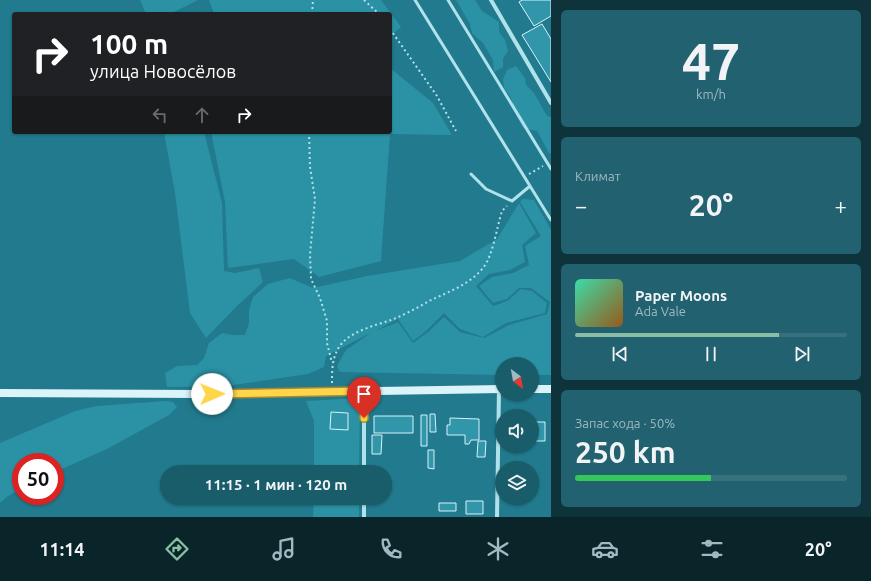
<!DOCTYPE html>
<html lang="ru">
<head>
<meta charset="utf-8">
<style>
	:root { --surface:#195c6a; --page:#226270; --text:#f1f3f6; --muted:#9fbac1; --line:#37717e; --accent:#8abfa5 }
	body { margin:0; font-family:Ubuntu,sans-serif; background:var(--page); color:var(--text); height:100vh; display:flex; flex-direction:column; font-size:15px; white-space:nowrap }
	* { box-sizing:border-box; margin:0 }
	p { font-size:13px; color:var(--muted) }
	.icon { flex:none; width:22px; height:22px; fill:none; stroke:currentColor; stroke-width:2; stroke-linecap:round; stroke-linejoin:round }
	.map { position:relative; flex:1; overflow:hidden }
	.sheet { display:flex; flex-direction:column; gap:10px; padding:10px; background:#0e333a; width:320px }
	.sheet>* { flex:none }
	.hud { position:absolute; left:12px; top:12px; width:380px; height:122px; border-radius:4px; box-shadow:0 1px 3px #0004; background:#202124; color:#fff; overflow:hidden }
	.needle { width:26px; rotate:149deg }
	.buttons { position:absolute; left:495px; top:357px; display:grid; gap:8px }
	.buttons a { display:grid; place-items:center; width:44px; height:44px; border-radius:50%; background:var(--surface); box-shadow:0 1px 3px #0004; font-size:20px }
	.speed { position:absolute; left:12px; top:453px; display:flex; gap:8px; font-size:20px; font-weight:700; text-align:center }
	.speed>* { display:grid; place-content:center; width:52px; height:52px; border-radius:50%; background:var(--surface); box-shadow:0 1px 3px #0004; line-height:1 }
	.speed .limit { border:6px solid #d22; background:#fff; color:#111 }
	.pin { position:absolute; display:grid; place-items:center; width:34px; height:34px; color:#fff; margin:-41px -17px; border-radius:50% 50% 50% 0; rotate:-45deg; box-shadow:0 0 4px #0007 }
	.pin .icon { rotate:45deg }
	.me { position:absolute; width:44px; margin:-22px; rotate:89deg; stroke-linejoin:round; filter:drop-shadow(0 0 3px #0008) }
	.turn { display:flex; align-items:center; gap:14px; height:84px; padding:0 12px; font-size:18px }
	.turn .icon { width:52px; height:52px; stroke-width:2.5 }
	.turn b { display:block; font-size:28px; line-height:34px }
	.lanes { display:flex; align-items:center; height:38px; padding:0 12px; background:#0003; justify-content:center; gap:20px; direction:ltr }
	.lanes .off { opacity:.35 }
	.big { font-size:30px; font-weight:700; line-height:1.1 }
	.sheet .tile { flex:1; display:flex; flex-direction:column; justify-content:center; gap:6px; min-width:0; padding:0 14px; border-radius:6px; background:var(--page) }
	.sheet .dial { align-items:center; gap:0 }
	.dial b { font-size:52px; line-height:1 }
	.song { display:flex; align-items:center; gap:12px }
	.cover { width:48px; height:48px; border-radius:6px; background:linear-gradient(135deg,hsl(160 70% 55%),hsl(30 70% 35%)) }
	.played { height:4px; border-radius:2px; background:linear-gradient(90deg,var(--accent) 75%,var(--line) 75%) }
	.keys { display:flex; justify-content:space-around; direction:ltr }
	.heat { display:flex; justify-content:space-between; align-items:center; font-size:22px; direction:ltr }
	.charge { height:6px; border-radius:3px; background:linear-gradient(90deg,#34c759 50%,var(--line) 0) }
	.trip { position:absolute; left:160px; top:465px; width:232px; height:40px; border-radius:20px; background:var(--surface); box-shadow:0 1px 3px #0004; font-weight:700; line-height:40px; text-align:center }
	.tab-bar { display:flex; height:64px; justify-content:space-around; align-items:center; background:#0a252a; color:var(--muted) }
	.tab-bar .icon { width:28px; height:28px }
	.tab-bar .current { color:var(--accent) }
	.tab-bar b { font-size:18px; color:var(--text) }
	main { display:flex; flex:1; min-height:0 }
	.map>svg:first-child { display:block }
	.green { fill:#2b92a5 }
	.building { fill:#3196aa; stroke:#d5f3f9 }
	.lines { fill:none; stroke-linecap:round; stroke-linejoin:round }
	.path { stroke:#b0e2ec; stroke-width:2; stroke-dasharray:2 3; stroke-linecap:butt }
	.service { stroke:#b0e2ec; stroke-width:3 }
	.minor { stroke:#b0e2ec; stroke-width:4 }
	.secondary { stroke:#dbf4f9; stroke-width:8 }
	.route-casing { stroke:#a68a30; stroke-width:10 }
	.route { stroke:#ffd54a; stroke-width:7 }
</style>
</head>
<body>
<main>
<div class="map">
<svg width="551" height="517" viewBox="0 0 551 517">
	<rect width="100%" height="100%" fill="#217a8d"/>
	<path class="green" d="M140 0H198L170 14H146Z
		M209 0H381L401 27 390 36V14H213L214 13Z
		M456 0H475L482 11 499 22V32L505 40 508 51 503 59V67L494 72 493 60 483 43 472 33 470 24Z
		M516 66 525 78 526 85 534 93 547 116 551 117V153H549L537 131 523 128 516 115 511 98 504 88 503 79 507 70Z
		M390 68 433 103 452 135 390 134 381 261 319 277 294 259 228 268 225 202 211 132H390Z
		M164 132H204L222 203 224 271 235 273 259 268 263 282 236 307 206 338 190 313 175 193Z
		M523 199 534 200 551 230V375H532V364H502V375L340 372 337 366 346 350 372 332 326 356 324 367 308 374 227 386 167 387 165 373 177 366 197 365 204 358 209 343 222 333 233 335H245L249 323V310L253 297 268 284 290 278 313 288 367 276 460 261 497 239 519 203 536 233 522 245 525 262 510 270 489 274 476 286 493 306 507 301 521 289 532 291 547 303 545 313 506 323 483 337 460 329 444 313 426 331 413 341 398 319 375 331 398 322 413 343 428 332 444 317 460 332 484 338 509 325 547 314 550 302 531 288H519L507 299 493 303 479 286 492 277 513 273 529 265 525 246 541 236 520 202Z
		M360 398 359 472H314V421L306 401Z
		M166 401 173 402 177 407 169 415 107 449 55 472V462H21V489L8 496 0 503V443L75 411 97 406Z
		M314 498H359V517H313Z"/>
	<path class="building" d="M522 0H551V16L534 26 519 2Z
		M542 24 551 39V82L522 35Z
		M331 412 348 413V430L330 429Z
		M430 414H435L436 432H430Z
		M421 415H427V446H421Z
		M374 416H413V433H374Z
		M450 418 479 419V440H471L469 444H465V435H447V425H450Z
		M532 422H545V441H532Z
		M372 435H382L381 454H372Z
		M478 441H486L485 457H477Z
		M428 450H434V469L428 468Z
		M466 501H483V514H466Z
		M439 503H456V511H439Z"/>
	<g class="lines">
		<path class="path" d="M364 0 379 14
			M312 14 313 0
			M390 29 437 96 456 131
			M309 132 310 167 315 199 310 255 311 279 320 298 327 321V343L332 363
			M529 174 543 166
			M332 383C332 368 332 353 344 341 356 330 376 325 391 320 404 315 417 308 429 301 448 292 469 285 483 268 493 256 497 226 502 211L507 206"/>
		<path class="service" d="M415 0 551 220
			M448 0 551 169
			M471 174 486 189 512 201 530 186"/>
		<path class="minor" d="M491 0 551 103
			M364 391V472
			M364 498V517
			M497 517 499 389"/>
		<path class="secondary" d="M532 389H551
			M0 393 197 394 502 389"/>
	</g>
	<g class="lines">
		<defs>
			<path id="route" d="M212 394 364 391V418"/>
		</defs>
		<use href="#route" class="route-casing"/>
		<use href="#route" class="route"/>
	</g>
</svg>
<div class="buttons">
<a><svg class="needle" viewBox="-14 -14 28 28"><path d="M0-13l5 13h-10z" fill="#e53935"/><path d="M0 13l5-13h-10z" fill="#9fbac1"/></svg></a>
<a><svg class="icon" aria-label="sound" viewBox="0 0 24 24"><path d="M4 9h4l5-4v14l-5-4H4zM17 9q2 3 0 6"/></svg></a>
<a><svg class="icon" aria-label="layers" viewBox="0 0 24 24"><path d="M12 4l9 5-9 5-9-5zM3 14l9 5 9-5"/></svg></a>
</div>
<div class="speed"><div class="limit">50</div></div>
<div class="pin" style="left:364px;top:418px;background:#d93025"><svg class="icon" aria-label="arrive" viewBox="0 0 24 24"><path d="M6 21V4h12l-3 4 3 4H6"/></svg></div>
<svg class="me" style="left:212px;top:394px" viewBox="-20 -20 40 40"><circle r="19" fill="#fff"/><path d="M0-13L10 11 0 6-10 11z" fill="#ffd54a"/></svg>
<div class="trip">11:15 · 1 мин · 120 m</div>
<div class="hud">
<div class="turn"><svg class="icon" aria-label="right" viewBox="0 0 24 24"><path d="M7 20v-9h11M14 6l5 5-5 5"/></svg><div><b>100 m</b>улица Новосёлов</div></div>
<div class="lanes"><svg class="icon off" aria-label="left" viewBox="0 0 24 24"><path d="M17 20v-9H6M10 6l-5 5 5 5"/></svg><svg class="icon off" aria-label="ahead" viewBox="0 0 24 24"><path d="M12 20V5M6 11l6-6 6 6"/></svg><svg class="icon" aria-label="right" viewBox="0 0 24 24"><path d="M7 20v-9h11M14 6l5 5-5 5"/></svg></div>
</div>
</div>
<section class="sheet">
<div class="tile dial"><b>47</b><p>km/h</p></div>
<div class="tile"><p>Климат</p>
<div class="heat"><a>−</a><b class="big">20°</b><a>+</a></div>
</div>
<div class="tile">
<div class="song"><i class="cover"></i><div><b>Paper Moons</b><p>Ada Vale</p></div></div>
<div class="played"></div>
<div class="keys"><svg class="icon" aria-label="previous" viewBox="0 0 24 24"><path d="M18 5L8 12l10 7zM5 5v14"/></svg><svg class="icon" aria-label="pause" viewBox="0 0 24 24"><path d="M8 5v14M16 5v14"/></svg><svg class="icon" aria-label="next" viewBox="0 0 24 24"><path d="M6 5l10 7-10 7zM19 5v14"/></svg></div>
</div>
<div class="tile"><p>Запас хода · 50%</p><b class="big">250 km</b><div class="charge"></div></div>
</section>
</main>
<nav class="tab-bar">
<b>11:14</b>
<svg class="icon current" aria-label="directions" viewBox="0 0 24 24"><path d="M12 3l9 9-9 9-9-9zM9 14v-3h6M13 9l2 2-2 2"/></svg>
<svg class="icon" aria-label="music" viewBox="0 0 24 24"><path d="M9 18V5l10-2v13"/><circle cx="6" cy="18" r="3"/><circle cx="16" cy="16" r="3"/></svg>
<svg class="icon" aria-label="phone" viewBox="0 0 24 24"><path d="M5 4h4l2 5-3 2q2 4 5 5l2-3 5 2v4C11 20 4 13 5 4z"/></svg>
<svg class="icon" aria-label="climate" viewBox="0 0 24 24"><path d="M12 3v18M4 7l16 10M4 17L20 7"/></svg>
<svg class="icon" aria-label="car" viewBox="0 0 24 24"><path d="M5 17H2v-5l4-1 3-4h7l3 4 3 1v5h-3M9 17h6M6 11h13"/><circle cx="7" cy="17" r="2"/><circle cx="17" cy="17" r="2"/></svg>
<svg class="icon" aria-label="filters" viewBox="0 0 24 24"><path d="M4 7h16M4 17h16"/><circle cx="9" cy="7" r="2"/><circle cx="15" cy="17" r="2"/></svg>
<b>20°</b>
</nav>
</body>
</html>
